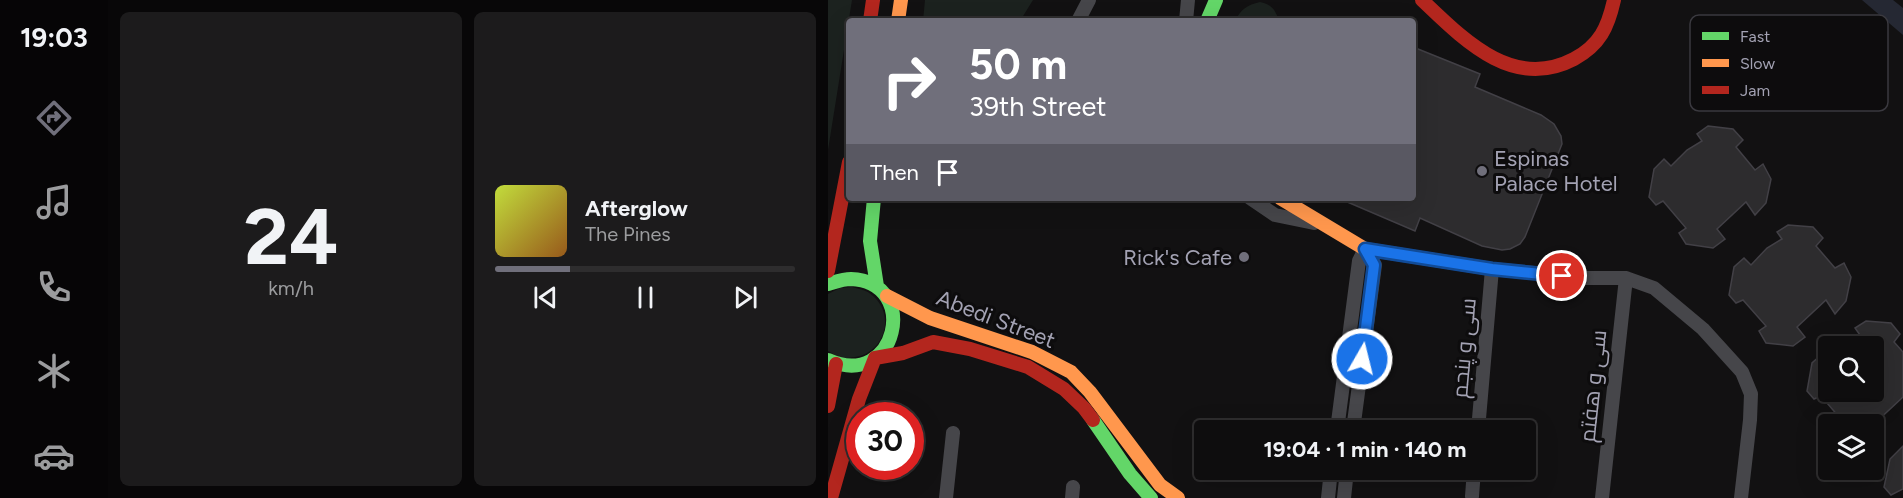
<!DOCTYPE html>
<html lang="en">
<head>
<meta charset="utf-8">
<style>
	:root { --surface:#0e0d0e; --page:#1c1b1c; --text:#f1f3f6; --muted:#9b9c9e; --line:#2e2d2e; --accent:#706f7b }
	body { margin:0; font-family:Figtree,Cairo,sans-serif; background:var(--page); color:var(--text); height:100vh; display:flex; flex-direction:column; font-size:22px; white-space:nowrap }
	* { box-sizing:border-box; margin:0 }
	p { font-size:20px; color:var(--muted) }
	.icon { flex:none; width:33px; height:33px; fill:none; stroke:currentColor; stroke-width:2; stroke-linecap:round; stroke-linejoin:round }
	.map { position:relative; flex:1; overflow:hidden }
	.sheet { display:flex; flex-direction:column; gap:12px; padding:12px; background:#080708; width:720px }
	.sheet>* { flex:none }
	.top-card { position:absolute; left:18px; top:18px; width:570px; height:183px; border-radius:6px; box-shadow:0 6px 24px #0002,0 0 0 2px var(--line); background:#706f7b; color:#fff; overflow:hidden }
	.fabs { position:absolute; left:990px; top:336px; display:grid; gap:12px }
	.fabs a { display:grid; place-items:center; width:66px; height:66px; border-radius:6px; background:var(--surface); box-shadow:0 6px 24px #0002,0 0 0 2px var(--line); font-size:30px }
	.speed { position:absolute; left:18px; top:402px; display:flex; gap:12px; font-size:30px; font-weight:700; text-align:center }
	.speed>* { display:grid; place-content:center; width:78px; height:78px; border-radius:50%; background:var(--surface); box-shadow:0 6px 24px #0002,0 0 0 2px var(--line); line-height:1 }
	.speed .limit { border:9px solid #d22; background:#fff; color:#111 }
	.pin { position:absolute; display:grid; place-items:center; width:51px; height:51px; color:#fff; margin:-26px; border:3px solid #fff; border-radius:50%; box-shadow:0 2px 6px #0007 }
	.me { position:absolute; width:66px; margin:-33px; rotate:8deg; stroke-linejoin:round; filter:drop-shadow(0 0 4px #0008) }
	.turn { display:flex; align-items:center; gap:21px; height:126px; padding:0 24px; font-size:27px }
	.turn .icon { width:78px; height:78px; stroke-width:2.5 }
	.turn b { display:block; font-size:42px; line-height:51px }
	.then { display:flex; align-items:center; height:57px; padding:0 24px; background:#0003; gap:12px; font-size:22px }
	.sheet .tile { flex:1; display:flex; flex-direction:column; justify-content:center; gap:9px; min-width:0; padding:0 21px; border-radius:9px; background:var(--page) }
	.sheet .dial { align-items:center; gap:0 }
	.dial b { font-size:78px; line-height:1 }
	.song { display:flex; align-items:center; gap:18px }
	.cover { width:72px; height:72px; border-radius:9px; background:linear-gradient(135deg,hsl(70 70% 55%),hsl(30 70% 35%)) }
	.played { height:6px; border-radius:3px; background:linear-gradient(90deg,var(--accent) 25%,var(--line) 25%) }
	.keys { display:flex; justify-content:space-around; direction:ltr }
	.sheet .tiles { flex:1; display:grid; gap:12px; grid-template-columns:repeat(2,1fr) }
	.trip { position:absolute; left:366px; top:420px; width:342px; height:60px; border-radius:6px; background:var(--surface); box-shadow:0 6px 24px #0002,0 0 0 2px var(--line); font-weight:700; line-height:60px; text-align:center }
	main { display:flex; flex:1; min-height:0 }
	.tab-bar { display:flex; flex-direction:column; width:108px; justify-content:space-around; align-items:center; background:#060506; color:var(--muted) }
	.tab-bar .icon { width:42px; height:42px }
	.tab-bar .current { color:var(--accent) }
	.tab-bar b { font-size:27px; color:var(--text) }
	.map>svg:first-child { display:block }
	.green { fill:#1c221f }
	.water { fill:#252833 }
	.building { fill:#2d2c2e; stroke:#424046; stroke-width:1.5 }
	.lines { fill:none; stroke-linecap:round; stroke-linejoin:round }
	.street { stroke:#46464a; stroke-width:14 }
	.fast { stroke:#63d668; stroke-width:14 }
	.slow { stroke:#ff974d; stroke-width:14 }
	.jam { stroke:#b3261e; stroke-width:14 }
	.route-casing { stroke:#114b97; stroke-width:15 }
	.route { stroke:#1a73e8; stroke-width:10 }
	.poi-dot { fill:#706f7b; stroke:#0d0c0d; stroke-width:2 }
	.labels { text-anchor:middle; dominant-baseline:central; stroke-width:6; stroke-linejoin:round; paint-order:stroke }
	.poi-label { font-size:22px; fill:#a3a2b3; stroke:#0d0c0d; text-anchor:start }
	.street-label { font-size:22px; fill:#a3a2b3; stroke:#0d0c0d }
	.key { fill:#0d0c0d; stroke:#3a393f; stroke-width:1.5 }
	.key-label { font-size:16px; fill:#a3a2b3 }
</style>
</head>
<body>
<main>
<nav class="tab-bar">
<b>19:03</b>
<svg class="icon current" aria-label="directions" viewBox="0 0 24 24"><path d="M12 3l9 9-9 9-9-9zM9 14v-3h6M13 9l2 2-2 2"/></svg>
<svg class="icon" aria-label="music" viewBox="0 0 24 24"><path d="M9 18V5l10-2v13"/><circle cx="6" cy="18" r="3"/><circle cx="16" cy="16" r="3"/></svg>
<svg class="icon" aria-label="phone" viewBox="0 0 24 24"><path d="M5 4h4l2 5-3 2q2 4 5 5l2-3 5 2v4C11 20 4 13 5 4z"/></svg>
<svg class="icon" aria-label="climate" viewBox="0 0 24 24"><path d="M12 3v18M4 7l16 10M4 17L20 7"/></svg>
<svg class="icon" aria-label="car" viewBox="0 0 24 24"><path d="M5 17H2v-5l4-1 3-4h7l3 4 3 1v5h-3M9 17h6M6 11h13"/><circle cx="7" cy="17" r="2"/><circle cx="17" cy="17" r="2"/></svg>
</nav>
<section class="sheet">
<div class="tiles">
<div class="tile dial"><b>24</b><p>km/h</p></div>
<div class="tile">
<div class="song"><i class="cover"></i><div><b>Afterglow</b><p>The Pines</p></div></div>
<div class="played"></div>
<div class="keys"><svg class="icon" aria-label="previous" viewBox="0 0 24 24"><path d="M18 5L8 12l10 7zM5 5v14"/></svg><svg class="icon" aria-label="pause" viewBox="0 0 24 24"><path d="M8 5v14M16 5v14"/></svg><svg class="icon" aria-label="next" viewBox="0 0 24 24"><path d="M6 5l10 7-10 7zM19 5v14"/></svg></div>
</div>
</div>
</section>
<div class="map">
<svg width="1075" height="498" viewBox="0 0 1075 498">
	<rect width="100%" height="100%" fill="#121112"/>
	<path class="green" d="M0 0H24L0 150Z
		M97 0H205L192 21H95Z
		M432 2C444 5 447 9 451 21H407C413 9 419 5 432 2Z
		M24 287C31 289 39 290 45 296 68 316 56 353 27 357 23 357 17 359 13 358 9 357 4 353 0 351V294L12 288Z"/>
	<path class="water" d="M1034 0H1065L1075 8V35Z"/>
	<path class="building" d="M585 47 652 74 647 87 713 115 726 124 733 136 734 144 697 237 692 244 682 249 674 250 654 246 592 218 587 231 510 198H585Z
		M880 126 905 129 915 140 908 147 927 170 935 164 943 179 938 203 927 215 918 202 889 229 897 239 885 248 858 244 851 233 858 228 835 201 828 205 821 197 826 169 836 159 843 166 859 150 874 141 869 134Z
		M960 225 985 227 995 238 988 246 1007 268 1016 263 1023 277 1018 301 1007 314 998 300 969 327 977 337 965 346 938 343 931 331 938 326 915 300 908 303 901 295 906 267 916 258 923 265 939 248 954 239 949 232Z
		M1038 321 1063 323 1072 334 1066 342 1075 352V397L1046 424H1017L993 396 986 399 979 391 984 363 994 354 1000 361V392H1046V346H1014L1032 335 1027 328Z
		M1075 446V489L1063 495 1056 487 1062 459Z"/>
	<g class="lines">
		<path class="street" d="M250 21 261 0
			M358 21 360 0
			M422 198 447 215 486 223
			M537 249 664 269 757 278H798L826 288 875 329 914 372 923 394 922 420 913 498
			M509 430 531 261 537 249
			M525 430 547 265 537 249
			M650 430 664 269
			M644 496 646 470
			M118 498 125 433
			M244 498 245 487
			M500 498 503 470
			M516 498 519 470
			M774 498 798 278"/>
		<path class="fast" d="M379 21 388 0
			M46 198 42 241 49 286
			M0 284C7 282 15 279 23 279 93 282 69 391 0 360
			M265 420 302 474 323 498"/>
		<path class="slow" d="M70 21 73 0
			M452 198 537 249
			M59 296 102 318 204 352 243 372 262 392 332 485 350 498"/>
		<path class="jam" d="M594 0C636 40 685 91 746 59 772 45 780 27 786 0
			M42 21 45 0
			M0 271 21 162
			M0 406 8 364
			M3 498 31 399 47 358 75 353 105 342 142 349 200 367 236 389 256 408 265 420"/>
	</g>
	<g class="lines">
		<defs>
			<path id="route" d="M534 359 546 265 537 249 664 269 734 276"/>
		</defs>
		<use href="#route" class="route-casing"/>
		<use href="#route" class="route"/>
	</g>
	<g class="poi-dot">
		<circle cx="654" cy="171" r="6"/>
		<circle cx="416" cy="257" r="6"/>
	</g>
	<g class="labels">
		<g class="poi-label">
			<text x="666" y="158">Espinas<tspan x="666" dy="25">Palace Hotel</tspan></text>
			<text x="404" y="257" text-anchor="end">Rick's Cafe</text>
		</g>
		<g class="street-label">
			<text transform="translate(168 319) rotate(21)">Abedi Street</text>
			<text transform="translate(636 348) rotate(-85)">سی و پنجم</text>
			<text transform="translate(765 386) rotate(-84)">سی و هفتم</text>
		</g>
	</g>
	<rect x="862" y="15" width="198" height="96" rx="9" class="key"/>
	<rect x="874" y="32" width="27" height="8" fill="#63d668"/>
	<rect x="874" y="59" width="27" height="8" fill="#ff974d"/>
	<rect x="874" y="86" width="27" height="8" fill="#b3261e"/>
	<g class="key-label">
		<text x="912" y="42">Fast</text>
		<text x="912" y="69">Slow</text>
		<text x="912" y="96">Jam</text>
	</g>
</svg>
<div class="fabs">
<a><svg class="icon" aria-label="search" viewBox="0 0 24 24"><circle cx="10" cy="10" r="6"/><path d="M15 15l6 6"/></svg></a>
<a><svg class="icon" aria-label="layers" viewBox="0 0 24 24"><path d="M12 4l9 5-9 5-9-5zM3 14l9 5 9-5"/></svg></a>
</div>
<div class="speed"><div class="limit">30</div></div>
<div class="pin" style="left:734px;top:276px;background:#d93025"><svg class="icon" aria-label="arrive" viewBox="0 0 24 24"><path d="M6 21V4h12l-3 4 3 4H6"/></svg></div>
<svg class="me" style="left:534px;top:359px" viewBox="-20 -20 40 40"><circle r="17" fill="#1a73e8" stroke="#fff" stroke-width="3"/><path d="M0-11L8 9 0 5-8 9z" fill="#fff"/></svg>
<div class="trip">19:04 · 1 min · 140 m</div>
<div class="top-card">
<div class="turn"><svg class="icon" aria-label="right" viewBox="0 0 24 24"><path d="M7 20v-9h11M14 6l5 5-5 5"/></svg><div><b>50 m</b>39th Street</div></div>
<div class="then">Then<svg class="icon" aria-label="arrive" viewBox="0 0 24 24"><path d="M6 21V4h12l-3 4 3 4H6"/></svg></div>
</div>
</div>
</main>
</body>
</html>
